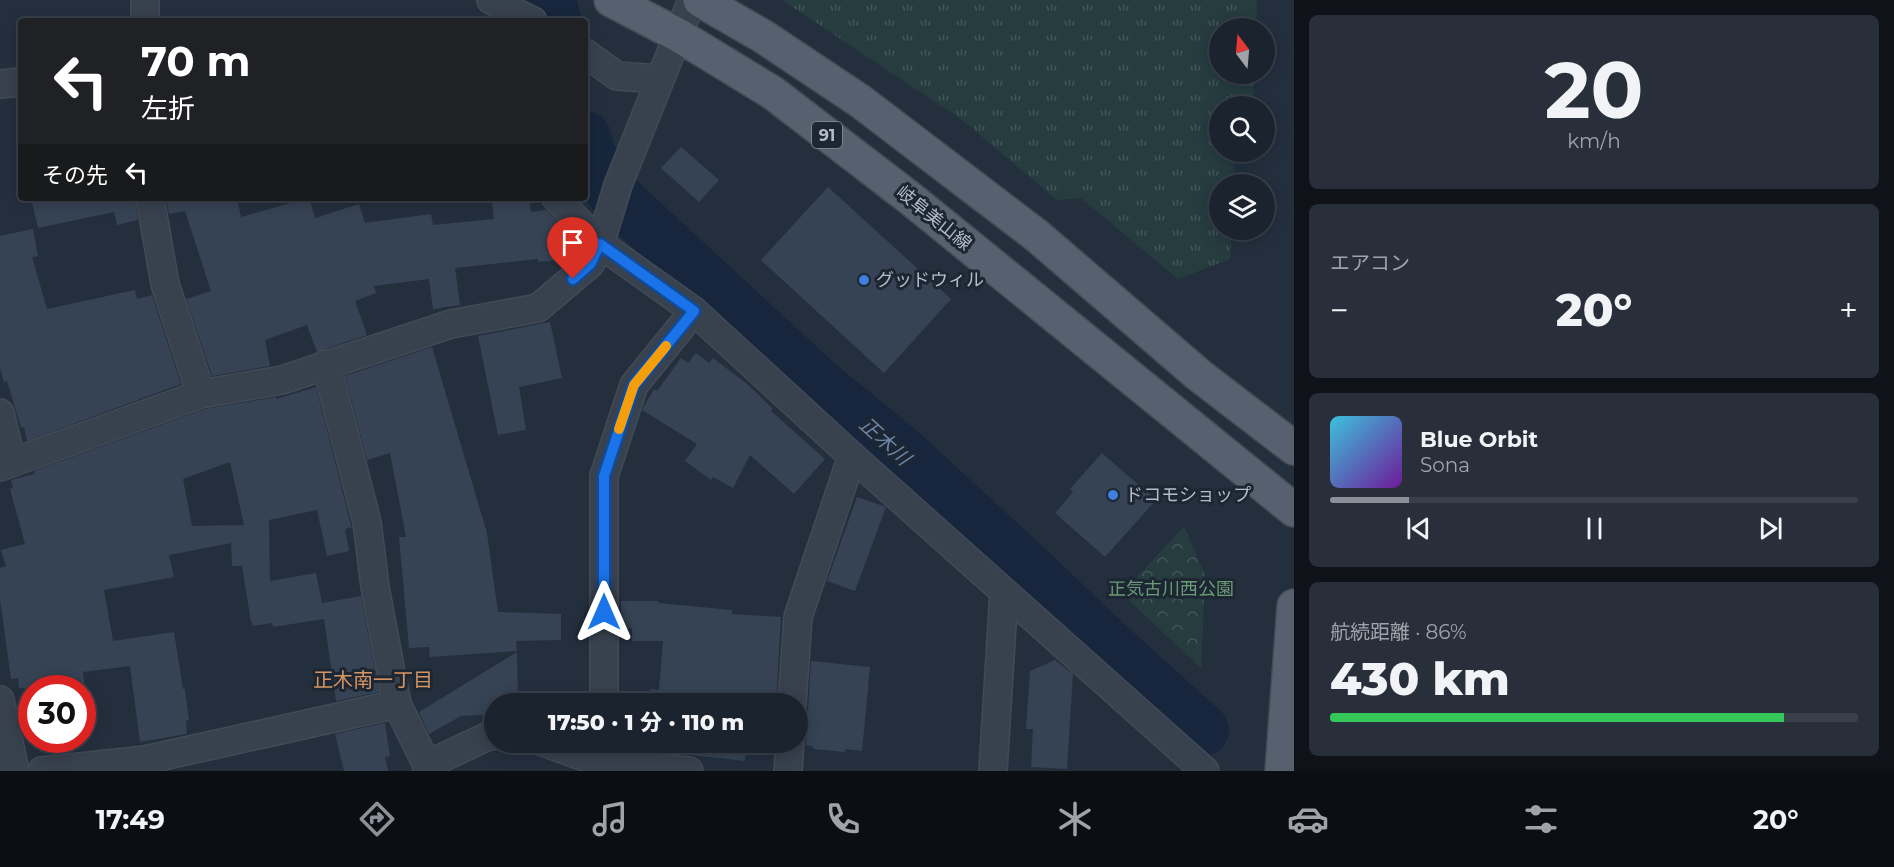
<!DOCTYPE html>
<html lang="ja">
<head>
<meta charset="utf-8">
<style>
	:root { --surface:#1b232e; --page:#282f3a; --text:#f1f3f6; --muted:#a0a4aa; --line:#39404a; --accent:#8c9099 }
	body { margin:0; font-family:Montserrat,"Noto Sans JP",sans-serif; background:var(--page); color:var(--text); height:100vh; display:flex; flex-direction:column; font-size:22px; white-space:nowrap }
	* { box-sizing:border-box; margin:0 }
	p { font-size:20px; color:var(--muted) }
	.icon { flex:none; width:33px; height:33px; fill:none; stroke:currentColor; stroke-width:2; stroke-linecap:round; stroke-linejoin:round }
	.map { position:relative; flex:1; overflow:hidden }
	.drawer { display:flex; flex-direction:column; gap:15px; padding:15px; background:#0f1319; width:600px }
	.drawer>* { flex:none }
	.hud { position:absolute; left:18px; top:18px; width:570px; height:183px; border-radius:6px; box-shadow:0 3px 15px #0003,0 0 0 2px var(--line); background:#202124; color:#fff; overflow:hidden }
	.needle { width:39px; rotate:344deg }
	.controls { position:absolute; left:1209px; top:18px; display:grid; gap:12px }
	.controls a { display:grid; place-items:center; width:66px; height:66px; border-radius:50%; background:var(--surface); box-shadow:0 3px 15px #0003,0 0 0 2px var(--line); font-size:30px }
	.speed { position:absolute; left:18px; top:675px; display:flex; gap:12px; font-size:30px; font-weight:700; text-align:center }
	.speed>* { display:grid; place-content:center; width:78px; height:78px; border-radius:50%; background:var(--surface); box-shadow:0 3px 15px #0003,0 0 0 2px var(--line); line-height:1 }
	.speed .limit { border:9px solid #d22; background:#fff; color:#111 }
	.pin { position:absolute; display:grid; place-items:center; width:51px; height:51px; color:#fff; margin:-62px -26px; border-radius:50% 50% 50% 0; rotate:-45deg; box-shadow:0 0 6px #0007 }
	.pin .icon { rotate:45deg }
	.me { position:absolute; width:66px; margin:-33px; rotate:0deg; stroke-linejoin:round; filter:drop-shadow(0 0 4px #0008) }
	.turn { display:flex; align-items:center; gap:21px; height:126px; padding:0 24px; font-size:27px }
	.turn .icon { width:78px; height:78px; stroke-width:2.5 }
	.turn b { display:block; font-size:42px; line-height:51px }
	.then { display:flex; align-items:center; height:57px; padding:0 24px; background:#0003; gap:12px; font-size:22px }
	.big { font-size:45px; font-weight:800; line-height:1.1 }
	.drawer .tile { flex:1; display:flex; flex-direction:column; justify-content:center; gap:9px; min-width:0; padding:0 21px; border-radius:9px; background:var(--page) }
	.drawer .dial { align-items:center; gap:0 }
	.dial b { font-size:78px; line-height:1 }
	.song { display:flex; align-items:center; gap:18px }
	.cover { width:72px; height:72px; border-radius:9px; background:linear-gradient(135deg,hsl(190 70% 55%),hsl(280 70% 35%)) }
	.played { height:6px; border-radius:3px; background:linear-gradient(90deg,var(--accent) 15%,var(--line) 15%) }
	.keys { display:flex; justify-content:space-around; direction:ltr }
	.heat { display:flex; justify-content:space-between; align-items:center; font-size:33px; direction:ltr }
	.charge { height:9px; border-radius:4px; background:linear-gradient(90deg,#34c759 86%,var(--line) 0) }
	.trip { position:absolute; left:484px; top:693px; width:324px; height:60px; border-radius:30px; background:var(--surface); box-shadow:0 3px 15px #0003,0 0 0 2px var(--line); font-weight:800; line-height:60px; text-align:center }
	.tabs { display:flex; height:96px; justify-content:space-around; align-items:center; background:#0b0e12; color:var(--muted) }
	.tabs .icon { width:42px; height:42px }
	.tabs .current { color:var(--accent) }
	.tabs b { font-size:27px; color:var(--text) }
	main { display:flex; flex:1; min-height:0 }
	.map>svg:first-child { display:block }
	.grass { fill:url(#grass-tufts) }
	.park { fill:url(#park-crowns) }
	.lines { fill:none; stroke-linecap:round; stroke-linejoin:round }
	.river { stroke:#17263c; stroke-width:52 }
	.building { fill:#364354; fill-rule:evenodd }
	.minor-casing { stroke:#414a57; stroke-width:30 }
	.primary-casing { stroke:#414a57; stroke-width:36 }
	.minor { stroke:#38414e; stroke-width:27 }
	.primary { stroke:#56606e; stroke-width:33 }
	.route-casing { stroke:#114b97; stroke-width:15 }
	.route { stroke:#1a73e8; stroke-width:10 }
	.slow { stroke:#f59e0b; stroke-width:10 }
	.shop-dot { fill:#3f7fe0; stroke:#1d2633; stroke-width:2 }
	.labels { text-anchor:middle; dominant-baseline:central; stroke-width:6; stroke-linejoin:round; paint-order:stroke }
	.shield { fill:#1d2633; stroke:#878f9c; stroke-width:1.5 }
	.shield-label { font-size:16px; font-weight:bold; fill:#b4bcc9 }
	.street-label { font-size:18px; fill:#b4bcc9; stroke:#1d2633 }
	.poi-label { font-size:18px; fill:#b4bcc9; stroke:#1d2633; text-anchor:start }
	.park-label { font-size:18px; fill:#6b9a76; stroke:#1d2633 }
	.water-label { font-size:20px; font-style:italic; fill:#6d86a8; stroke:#1d2633 }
	.neighbourhood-label { font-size:20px; fill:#d59563; stroke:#1d2633 }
</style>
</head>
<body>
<main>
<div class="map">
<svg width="1294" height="771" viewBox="0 0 1294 771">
	<defs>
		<pattern id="grass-tufts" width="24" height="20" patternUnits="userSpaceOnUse" patternTransform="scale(1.5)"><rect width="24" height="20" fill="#263c3f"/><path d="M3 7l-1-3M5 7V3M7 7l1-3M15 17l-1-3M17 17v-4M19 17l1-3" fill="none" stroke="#435659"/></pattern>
		<pattern id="park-crowns" width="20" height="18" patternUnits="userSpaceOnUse" patternTransform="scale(1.5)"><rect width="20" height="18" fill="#263c3f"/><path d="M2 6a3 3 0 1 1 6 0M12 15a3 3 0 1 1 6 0" fill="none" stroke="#435659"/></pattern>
	</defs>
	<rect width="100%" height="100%" fill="#242f3e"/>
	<path class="grass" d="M782 0H1257L1256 28H1220V74H1254L1253 106H1220V152H1235L1233 184H1220V230H1232L1230 259 1178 279 1081 198 1057 200 961 119Z"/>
	<path class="park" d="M1184 526 1205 575 1201 668 1122 594Z"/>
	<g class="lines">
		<path class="river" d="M550 0 555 21
			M585 137 591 157 614 195 821 386 903 453 1032 572 1112 648 1203 730"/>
	</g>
	<path class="building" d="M681 147 719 180 699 202 661 168Z
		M828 187 951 299 884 373 761 260Z
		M31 198H135L138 220 117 225 114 212 38 228Z
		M166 198H237L241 217 309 198 315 218 359 204 365 223 431 214 433 225 494 219 492 203 529 198 531 212 546 210 569 234 572 259 538 262V259L455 268 460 305 433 309 429 279 374 286 376 293 355 301 367 335 317 352 307 325 265 340 270 366 212 376 186 299 211 291 185 211 169 214Z
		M33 229 38 256 32 257 47 309 135 290 137 299 152 295 181 384 27 441 24 427 21 428 7 381 4 382 0 368V236Z
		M550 322 562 378 519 387 526 430 498 435 478 336Z
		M432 347 487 533 498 612 561 614V640L516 641 517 651 430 657 429 647 409 648 399 537H406L390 453 367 460 345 376Z
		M696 353 709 363 713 358 746 383 773 409 771 411 825 459 794 494 750 455 733 488 713 477 711 480 685 461 697 444 642 410 654 389 657 391 681 358 688 363Z
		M316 387 351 525 352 527 345 529 349 551 327 556 317 510 269 520 270 581 316 573 322 603 361 596 379 692 336 701 324 619 273 627 272 623 253 626 252 622H251L242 566H232L231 543 169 555 174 577 104 590 113 641 174 632 183 689H185L189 720 186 721 187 734 140 742 130 666 83 672 85 688H19L18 678 11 679 0 599V568L6 566 1 550 25 544 10 489 13 488 11 480 34 474V471L205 409 276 397V399ZM230 462 244 525 192 526 183 479Z
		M1102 453 1156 500 1105 557 1055 513 1073 492 1070 489Z
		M857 497 886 507 855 591 827 581Z
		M621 601H658V603L732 610V614L781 617 776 704H649L650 689 659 690 663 641H632V628L621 629Z
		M517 652 518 704H495V714L461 716 429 734 419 712Z
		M1055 660 1073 674 1067 769 1031 767 1033 729H1026L1030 671Z
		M811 661 870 667 862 751 845 749V752L814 749 812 746 806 745Z
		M385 723 390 756 385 757 388 771H344L335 734Z
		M645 742H747L745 761 645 750Z"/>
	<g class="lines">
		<defs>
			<path id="minor" d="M145 0V21
				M491 0 533 21
				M585 53 617 76 660 79
				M0 84 21 82
				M150 198 165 284 201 394
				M556 198 600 244 694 311 852 456 1205 771
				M326 364 367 522 375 587 397 704 427 765V771
				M0 413 12 463
				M0 467 201 394 282 380 451 324 538 308 590 264 600 244 618 185 692 0
				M0 700 15 771
				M604 704V476L634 385 694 311
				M792 704 798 617 852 456
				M543 742 604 764 689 771
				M427 765 486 737 495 735
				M42 771 145 760 397 704
				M788 771 790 742
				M993 771 1004 592"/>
			<path id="primary" d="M611 0 678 35 773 93 911 199 1294 510
				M700 0 764 37 860 101 1036 235 1200 376 1294 448
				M1282 771 1294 606"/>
		</defs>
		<use href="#minor" class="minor-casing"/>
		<use href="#primary" class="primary-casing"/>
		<use href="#minor" class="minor"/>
		<use href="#primary" class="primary"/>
	</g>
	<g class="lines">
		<defs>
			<path id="route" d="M573 279 590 264 600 244 694 311 634 385 604 476V612"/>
		</defs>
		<use href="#route" class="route-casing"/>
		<use href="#route" class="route"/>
		<path class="slow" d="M619 429 634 385 666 346"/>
	</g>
	<g class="shop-dot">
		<circle cx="864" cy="280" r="6"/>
		<circle cx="1113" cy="495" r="6"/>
	</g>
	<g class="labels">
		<rect class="shield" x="812" y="122" width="30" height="26" rx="4.5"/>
		<g class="shield-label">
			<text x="827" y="135">91</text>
		</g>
		<g class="street-label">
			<text transform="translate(934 218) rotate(39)">岐阜美山線</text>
		</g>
		<g class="poi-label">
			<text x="876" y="280">グッドウィル</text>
			<text x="1125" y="495">ドコモショップ</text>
		</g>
		<g class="park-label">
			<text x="1171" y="589">正気古川西公園</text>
		</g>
		<g class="water-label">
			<text transform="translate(885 441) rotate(42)">正木川</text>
		</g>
		<g class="neighbourhood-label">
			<text x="373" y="680">正木南一丁目</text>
		</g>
	</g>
</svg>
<div class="controls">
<a><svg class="needle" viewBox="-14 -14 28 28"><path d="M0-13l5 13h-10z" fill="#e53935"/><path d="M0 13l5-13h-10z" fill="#a0a4aa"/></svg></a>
<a><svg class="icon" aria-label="search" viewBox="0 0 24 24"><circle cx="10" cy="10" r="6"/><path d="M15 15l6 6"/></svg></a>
<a><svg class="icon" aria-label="layers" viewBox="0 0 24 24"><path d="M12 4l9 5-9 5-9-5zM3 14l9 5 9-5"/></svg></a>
</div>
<div class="speed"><div class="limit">30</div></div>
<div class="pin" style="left:573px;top:279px;background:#d93025"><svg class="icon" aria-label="arrive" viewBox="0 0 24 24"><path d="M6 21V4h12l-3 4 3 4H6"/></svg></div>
<svg class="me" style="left:604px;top:612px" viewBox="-20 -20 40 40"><path d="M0-17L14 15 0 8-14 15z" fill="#1a73e8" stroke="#fff" stroke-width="4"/></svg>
<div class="trip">17:50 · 1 分 · 110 m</div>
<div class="hud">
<div class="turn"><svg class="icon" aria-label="left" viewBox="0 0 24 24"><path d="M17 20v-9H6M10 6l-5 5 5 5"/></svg><div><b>70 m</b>左折</div></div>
<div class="then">その先<svg class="icon" aria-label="left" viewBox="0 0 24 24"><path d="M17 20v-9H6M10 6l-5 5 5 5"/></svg></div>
</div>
</div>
<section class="drawer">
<div class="tile dial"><b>20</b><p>km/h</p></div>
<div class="tile"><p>エアコン</p>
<div class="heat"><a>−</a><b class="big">20°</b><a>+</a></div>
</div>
<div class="tile">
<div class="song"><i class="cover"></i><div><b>Blue Orbit</b><p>Sona</p></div></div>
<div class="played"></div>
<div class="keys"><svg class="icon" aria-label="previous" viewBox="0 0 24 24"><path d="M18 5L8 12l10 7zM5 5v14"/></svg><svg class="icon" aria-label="pause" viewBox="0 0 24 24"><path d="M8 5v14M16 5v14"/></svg><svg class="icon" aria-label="next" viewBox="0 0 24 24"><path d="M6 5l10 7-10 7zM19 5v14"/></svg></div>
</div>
<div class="tile"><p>航続距離 · 86%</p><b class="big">430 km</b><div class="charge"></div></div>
</section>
</main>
<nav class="tabs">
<b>17:49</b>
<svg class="icon current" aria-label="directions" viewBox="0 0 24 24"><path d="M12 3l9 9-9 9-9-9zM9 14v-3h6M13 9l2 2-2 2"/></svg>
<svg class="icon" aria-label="music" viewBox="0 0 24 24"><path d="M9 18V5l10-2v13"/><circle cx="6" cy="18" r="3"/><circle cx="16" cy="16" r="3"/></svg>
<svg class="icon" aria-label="phone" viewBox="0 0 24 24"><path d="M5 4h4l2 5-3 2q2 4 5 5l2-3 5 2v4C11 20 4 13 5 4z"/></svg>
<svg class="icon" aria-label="climate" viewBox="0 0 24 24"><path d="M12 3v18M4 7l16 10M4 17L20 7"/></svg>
<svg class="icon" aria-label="car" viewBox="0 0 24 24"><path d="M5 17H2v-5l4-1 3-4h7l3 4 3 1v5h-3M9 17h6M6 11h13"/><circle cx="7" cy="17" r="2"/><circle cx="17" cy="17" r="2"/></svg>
<svg class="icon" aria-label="filters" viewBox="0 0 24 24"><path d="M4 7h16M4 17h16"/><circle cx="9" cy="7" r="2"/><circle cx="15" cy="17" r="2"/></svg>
<b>20°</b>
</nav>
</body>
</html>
